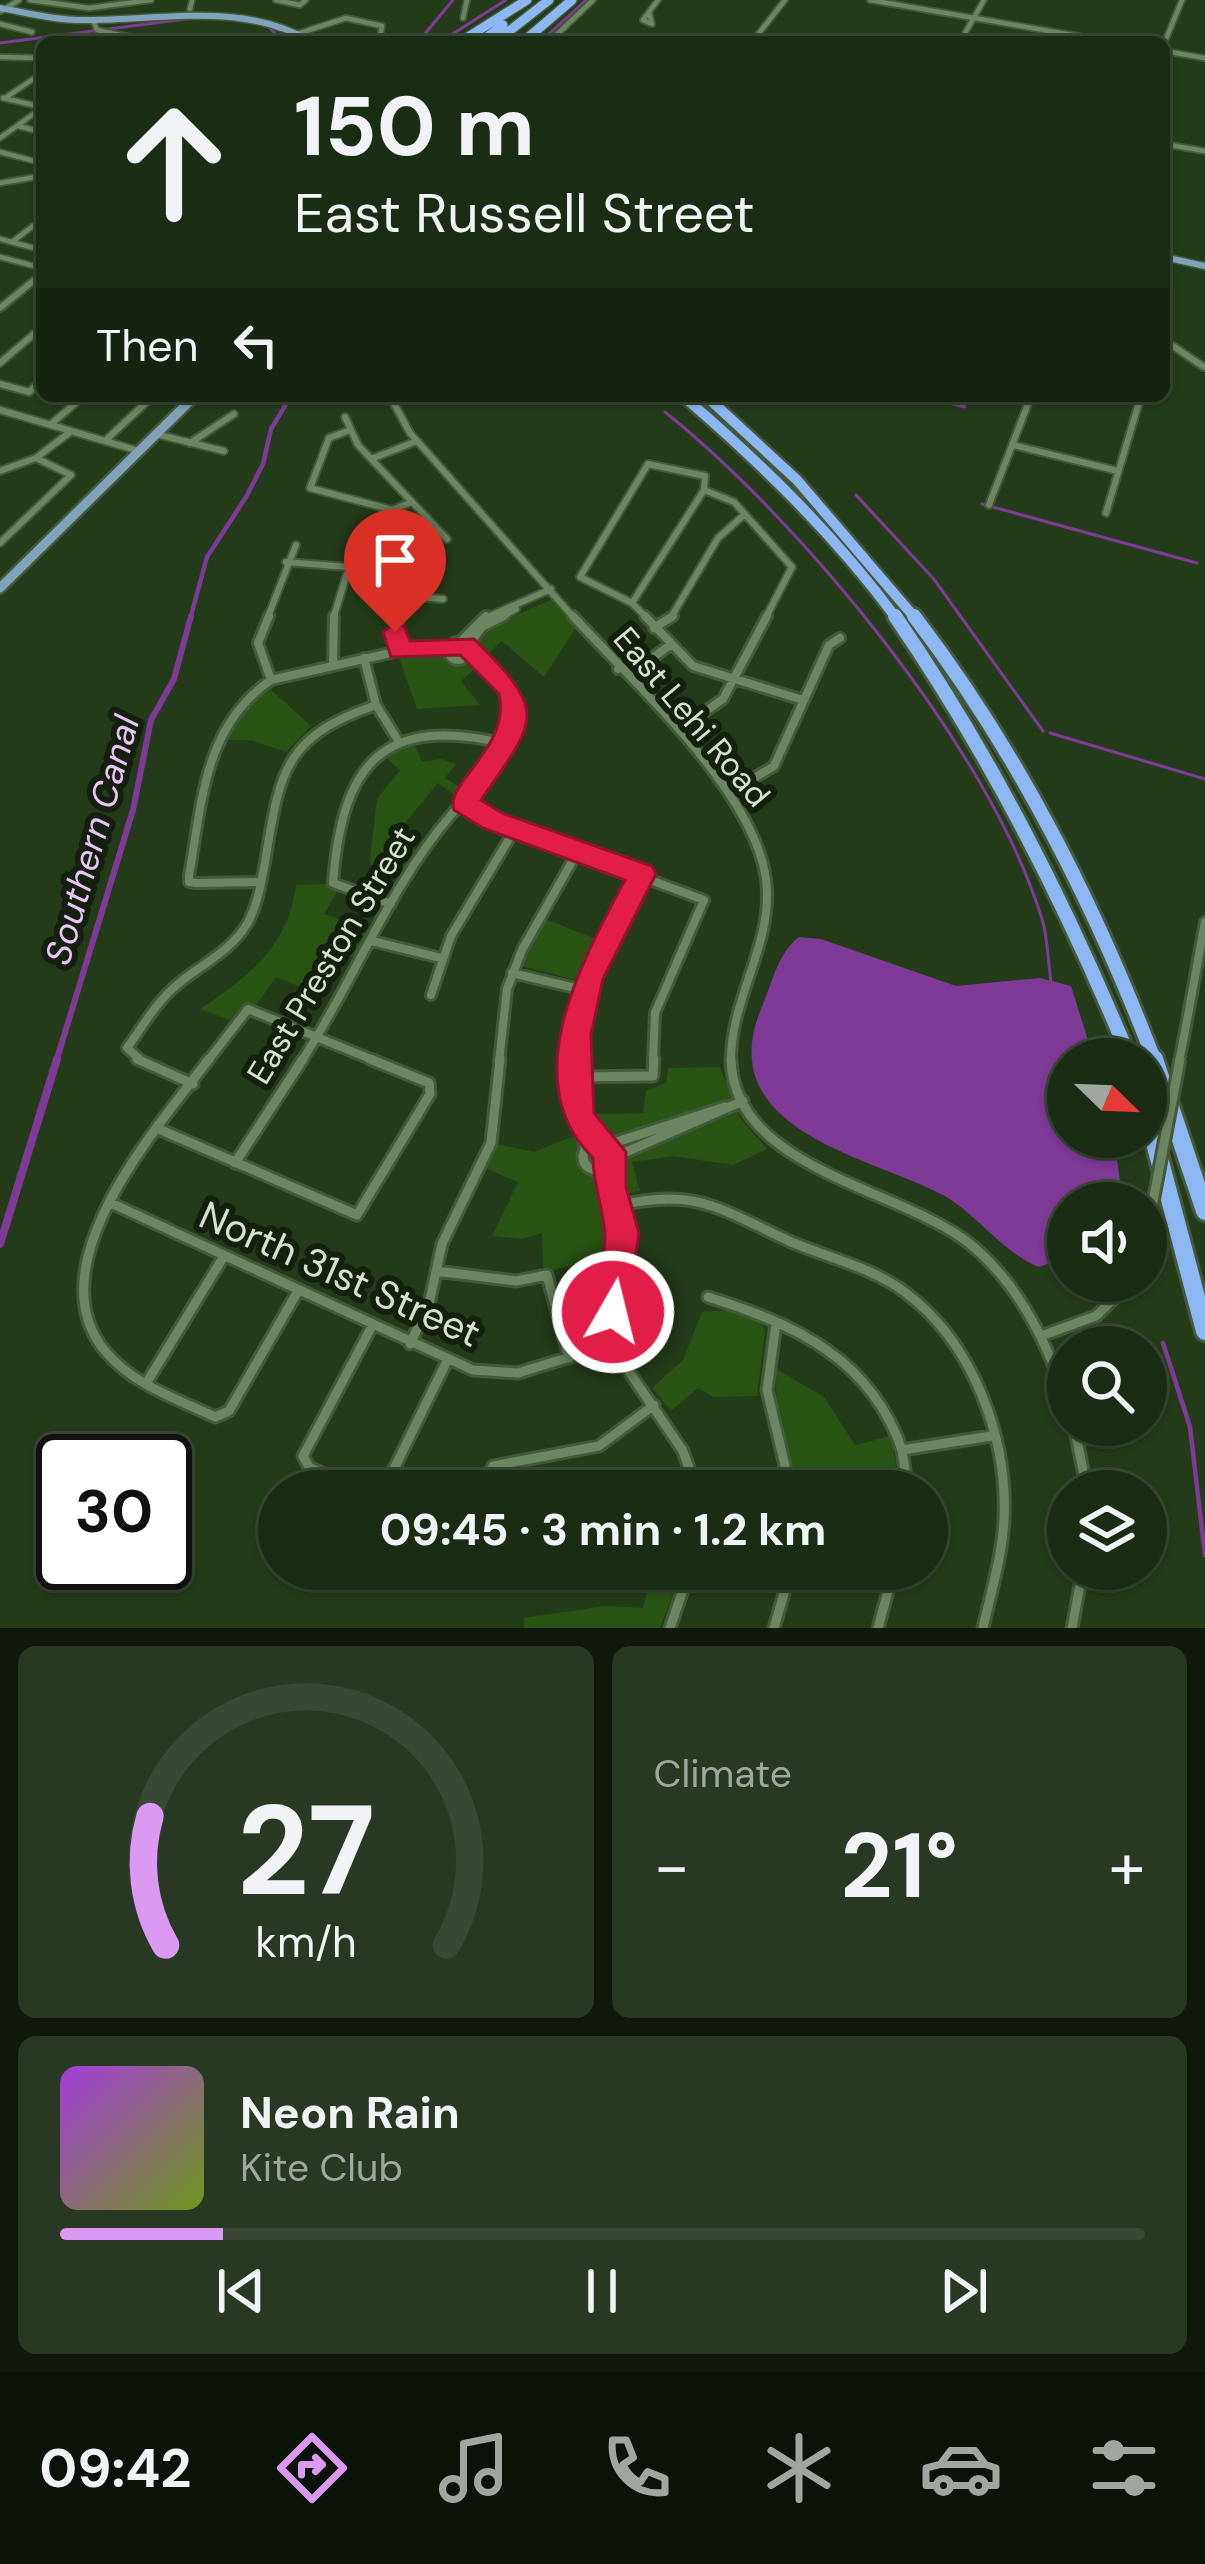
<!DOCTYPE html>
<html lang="en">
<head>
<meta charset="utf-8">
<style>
	:root { --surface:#1b2c14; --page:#283822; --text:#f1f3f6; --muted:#a0a7a0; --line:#394834; --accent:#dc99f4 }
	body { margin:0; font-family:"DM Sans",sans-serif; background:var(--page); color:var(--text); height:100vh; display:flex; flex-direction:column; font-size:45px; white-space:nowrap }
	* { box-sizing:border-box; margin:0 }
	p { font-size:39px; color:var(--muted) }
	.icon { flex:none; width:66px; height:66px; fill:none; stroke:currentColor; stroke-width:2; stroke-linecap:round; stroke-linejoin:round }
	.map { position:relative; height:1628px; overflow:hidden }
	.sheet { display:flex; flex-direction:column; gap:18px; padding:18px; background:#0f180b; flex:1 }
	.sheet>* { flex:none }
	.guide { position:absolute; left:36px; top:36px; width:1134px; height:366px; border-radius:18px; box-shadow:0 3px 9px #0004,0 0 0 3px var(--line); background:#1b2c14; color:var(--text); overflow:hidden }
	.needle { width:78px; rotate:113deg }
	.tools { position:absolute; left:1047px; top:1038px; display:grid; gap:24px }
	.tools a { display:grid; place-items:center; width:120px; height:120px; border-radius:50%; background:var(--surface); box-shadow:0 3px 9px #0004,0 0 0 3px var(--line); font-size:60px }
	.speed { position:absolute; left:36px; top:1434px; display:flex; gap:24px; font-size:60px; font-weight:700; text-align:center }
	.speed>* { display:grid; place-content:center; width:156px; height:156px; border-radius:50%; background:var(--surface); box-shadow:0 3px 9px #0004,0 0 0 3px var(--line); line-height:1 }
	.speed .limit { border:6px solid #111; border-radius:18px; background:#fff; color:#111 }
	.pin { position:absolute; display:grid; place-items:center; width:102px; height:102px; color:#fff; margin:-123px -51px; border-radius:50% 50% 50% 0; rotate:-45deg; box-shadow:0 0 12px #0007 }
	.pin .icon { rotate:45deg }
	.me { position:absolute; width:132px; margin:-66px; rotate:8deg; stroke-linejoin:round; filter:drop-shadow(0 0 9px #0008) }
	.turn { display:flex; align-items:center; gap:42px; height:252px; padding:0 60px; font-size:54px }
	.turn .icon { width:156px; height:156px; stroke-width:2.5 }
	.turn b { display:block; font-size:84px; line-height:102px }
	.then { display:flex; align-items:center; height:114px; padding:0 60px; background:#0003; gap:24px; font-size:45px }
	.big { font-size:90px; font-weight:700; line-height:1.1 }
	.sheet .widget { flex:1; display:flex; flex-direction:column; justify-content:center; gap:18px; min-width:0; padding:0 42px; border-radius:18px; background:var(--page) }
	.sheet .dial { align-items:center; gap:0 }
	.dial svg { height:312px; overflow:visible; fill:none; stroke:var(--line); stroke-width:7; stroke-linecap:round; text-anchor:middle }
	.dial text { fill:var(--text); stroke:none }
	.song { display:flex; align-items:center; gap:36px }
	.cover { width:144px; height:144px; border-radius:18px; background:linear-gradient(135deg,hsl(280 70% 55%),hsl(80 70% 35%)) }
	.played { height:12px; border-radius:6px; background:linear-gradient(90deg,var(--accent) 15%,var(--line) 15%) }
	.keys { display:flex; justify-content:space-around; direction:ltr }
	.heat { display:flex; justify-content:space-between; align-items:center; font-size:66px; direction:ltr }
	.sheet .tiles { flex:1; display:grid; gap:18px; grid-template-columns:1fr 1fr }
	.widget:last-child { grid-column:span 2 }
	.trip { position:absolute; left:258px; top:1470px; width:690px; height:120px; border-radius:60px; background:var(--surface); box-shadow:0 3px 9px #0004,0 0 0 3px var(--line); font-weight:700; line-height:120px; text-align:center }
	.dock { display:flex; height:192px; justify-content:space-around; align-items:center; background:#0b1208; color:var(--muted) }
	.dock .icon { width:84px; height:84px }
	.dock .active { color:var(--accent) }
	.dock b { font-size:54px; color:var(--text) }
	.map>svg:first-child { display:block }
	.green { fill:#295312 }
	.water { fill:#7f3996 }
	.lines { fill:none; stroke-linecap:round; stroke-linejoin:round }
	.stream-far1 { stroke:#7f3996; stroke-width:3 }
	.stream { stroke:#7f3996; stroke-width:4.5 }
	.canal-far3 { stroke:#7f3996; stroke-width:3 }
	.canal-far2 { stroke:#7f3996; stroke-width:4.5 }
	.canal-far1 { stroke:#7f3996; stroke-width:6 }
	.canal { stroke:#7f3996; stroke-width:8 }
	.minor-far3-casing { stroke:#44583b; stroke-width:8 }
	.minor-far2-casing { stroke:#44583b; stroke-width:10 }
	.minor-far1-casing { stroke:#44583b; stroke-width:14 }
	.minor-casing { stroke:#44583b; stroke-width:15 }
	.major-far1-casing { stroke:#44583b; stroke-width:9 }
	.major-casing { stroke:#44583b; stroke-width:14 }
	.highway-far3-casing { stroke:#44583b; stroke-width:12 }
	.highway-far2-casing { stroke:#44583b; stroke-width:15 }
	.highway-far1-casing { stroke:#44583b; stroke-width:20 }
	.highway-casing { stroke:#44583b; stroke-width:24 }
	.minor-far3 { stroke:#6b8660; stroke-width:4.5 }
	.minor-far2 { stroke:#6b8660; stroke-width:6 }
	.minor-far1 { stroke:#6b8660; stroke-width:8 }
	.minor { stroke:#6b8660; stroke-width:9 }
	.major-far1 { stroke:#7fa3b8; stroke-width:6 }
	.major { stroke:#7fa3b8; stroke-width:9 }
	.highway-far3 { stroke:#8db7f2; stroke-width:9 }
	.highway-far2 { stroke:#8db7f2; stroke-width:10 }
	.highway-far1 { stroke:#8db7f2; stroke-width:14 }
	.highway { stroke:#8db7f2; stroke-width:18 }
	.minor-bridge-far1-casing { stroke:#44583b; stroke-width:14; stroke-linecap:butt }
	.minor-bridge-casing { stroke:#44583b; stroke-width:15; stroke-linecap:butt }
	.minor-bridge-far1 { stroke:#6b8660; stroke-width:8 }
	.minor-bridge { stroke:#6b8660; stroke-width:9 }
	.route { fill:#e11d48; stroke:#92132f; stroke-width:3 }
	.labels { text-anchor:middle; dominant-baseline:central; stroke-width:12; stroke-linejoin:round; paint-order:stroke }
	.street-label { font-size:33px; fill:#d4e3cf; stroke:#151f10 }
	.water-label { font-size:36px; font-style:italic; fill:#e8c5f5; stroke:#151f10 }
	.near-street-label { font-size:39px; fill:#d4e3cf; stroke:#151f10 }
</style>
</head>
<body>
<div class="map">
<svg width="1205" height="1628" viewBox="0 0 1205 1628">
	<rect width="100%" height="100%" fill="#243b1a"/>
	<path class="green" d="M553 599 576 627 544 677 502 641 484 657 473 651 472 645 489 627Z
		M436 652 452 661 480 664 461 681 480 705 417 709 398 655Z
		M267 686 311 726 286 752 251 740H222L249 697Z
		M413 741 422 762 441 759 456 764 445 778 468 792 460 799 438 783 391 840 419 851 403 875 371 865 370 859 377 799 400 770 383 755Z
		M326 884 337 892 324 914 371 930 357 958 330 950 305 989 276 977 257 1004 244 1003 230 1020 200 1009C248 977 289 946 296 885Z
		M545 919 601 941 580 981 521 966Z
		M720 1067 740 1118 767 1149 733 1165 673 1156 632 1162 640 1191 608 1198 617 1243 605 1332 591 1262 553 1270 543 1267 542 1233 522 1239 492 1236 518 1182 487 1169 497 1144 534 1152 579 1134 585 1114 643 1113 646 1091 666 1083 668 1068Z
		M728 1310 762 1324 765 1332 757 1396 714 1397 698 1388 671 1411 652 1388 683 1360 702 1312Z
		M776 1369 824 1397 855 1445 891 1436 900 1490 835 1480 798 1484 777 1426Z
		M652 1569 674 1573 677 1584 660 1628H524V1618L605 1606 643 1608Z"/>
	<path class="water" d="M799 937 821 939 956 986 1040 978 1071 986 1094 1059H1068V1137H1114L1123 1203H1068V1256L1039 1267C1003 1253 977 1214 943 1195 872 1157 711 1131 761 1009 771 986 778 952 799 937Z"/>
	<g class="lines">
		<path class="stream-far1" d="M440 42 506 0
			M540 42 586 0
			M921 396 965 407
			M665 412C802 522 990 749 1042 919 1048 939 1048 962 1051 982
			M856 495 931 576
			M982 504 1197 563
			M933 578 1043 731
			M1050 733 1205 779"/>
		<path class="stream" d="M1163 1343 1190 1427 1205 1555"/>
		<path class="canal-far3" d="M265 23 283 42
			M418 42 453 0
			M0 43 193 18"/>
		<path class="canal-far2" d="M190 619 207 557 246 497 263 464 271 429 291 396"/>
		<path class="canal-far1" d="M56 1062 133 810 151 720 174 679 191 616"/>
		<path class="canal" d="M0 1244 57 1059"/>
		<defs>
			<path id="minor-far3" d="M30 0 89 8 151 0
				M276 0 300 5 306 0
				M870 0 1113 42
				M190 9 192 0
				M1 11 19 0
				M649 12 652 24 643 20Z
				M649 12 658 0
				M463 18 467 0
				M93 20 97 30 153 42
				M0 24 32 32
				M297 34 346 18 382 26 379 42
				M549 42 593 0
				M752 42 785 0
				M960 42 984 0
				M1164 44 1182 0
				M1164 51 1205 58
				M0 57 42 58
				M3 98 42 107
				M5 98 42 73
				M18 126 42 132
				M0 138 42 108
				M1164 144 1205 151
				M0 152 42 163
				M0 183 42 176
				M0 239 42 250
				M12 242 33 226
				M0 257 42 268"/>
			<path id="minor-far2" d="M0 308 42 274
				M1164 340 1204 367
				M0 363 42 327
				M0 384 29 392 42 380
				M390 396 410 433 575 619
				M0 410 139 451
				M345 417 358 445 447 539
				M51 424 84 396
				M350 430 329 438 310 488 392 510 412 502
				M156 434 224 451
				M106 440 153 396
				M190 443 234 414
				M1013 445 1118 471
				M371 459 417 441
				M648 464 705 476 704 490 632 603 580 577Z
				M0 471 36 458 70 432
				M704 490 734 502 792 567 765 619
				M989 505 1031 396
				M1106 513 1141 396
				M0 543 71 475 36 458
				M286 562 410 572 397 619
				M404 596 443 599
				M632 603 648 619
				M267 619 296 545
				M333 619 349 567
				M483 619 551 589
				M498 619 516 609
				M670 619 718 538 745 514"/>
			<path id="minor-far1" d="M398 616 399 651
				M573 616C633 683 765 799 767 891 769 950 730 1002 731 1062
				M645 616 693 666 803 700
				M654 628 673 616
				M449 651a9 9 0 1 1 18 0a9 9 0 1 1-18 0Z
				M458 644 486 616
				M467 647 482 627 504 616
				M364 658 376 705 399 742
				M333 664 334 616
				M618 669 651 659 670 645
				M271 680 408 649 451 646
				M703 713 723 699 767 616
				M731 792 774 766 829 645 840 638
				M464 803 492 821 704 900 655 1013 653 1062
				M261 882 196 883 189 882V876C202 802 204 726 271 680L258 643 269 616
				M391 904 333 883C342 763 383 714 507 744
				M372 941 441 958
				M512 973 584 990
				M431 995 451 936 515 829
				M1183 1042 1205 922
				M143 1062 127 1048C143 1026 157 1001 178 984 202 964 231 951 247 924 258 905 261 883 265 862 280 772 283 737 376 705
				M207 1062 248 1009 378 1062
				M301 1062C353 983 389 887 451 815 476 786 513 758 515 716 517 686 492 667 469 652
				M499 1062 507 989 522 950 578 851
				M575 1062 592 980 642 875"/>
			<path id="minor" d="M137 1059 193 1084
				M209 1059C158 1127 34 1265 105 1351 132 1384 177 1399 215 1417L229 1411 298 1291
				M576 1059 585 1149
				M731 1059C733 1172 906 1188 975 1248 1022 1289 1048 1346 1068 1404
				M575 1077 653 1076 654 1059
				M161 1130 357 1215 430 1094 429 1083 370 1059
				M583 1157a13 13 0 1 1 26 0a13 13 0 1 1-26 0Z
				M604 1146 725 1107
				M610 1159 743 1101
				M235 1163 303 1059
				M607 1165 622 1236 617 1339 630 1373 683 1451 697 1491
				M111 1203 473 1370 518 1373 618 1342
				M617 1206C696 1187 720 1209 789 1241 828 1258 872 1267 906 1293 973 1343 1008 1438 1004 1520 1002 1557 991 1592 983 1628
				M436 1271 516 1281 547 1275 569 1358
				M708 1297C795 1324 871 1359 902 1450L991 1436
				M776 1323 767 1390 791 1491
				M1041 1336 1096 1316 1132 1281
				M410 1344 429 1304 442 1244 491 1143 500 1059
				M147 1382 224 1256
				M1074 1425 1087 1491
				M902 1450 908 1491
				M359 1491 309 1467 303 1456 372 1326
				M383 1491 447 1361
				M481 1491 493 1466 599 1446 654 1405
				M670 1628 690 1569
				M774 1628 791 1569
				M878 1628 894 1569
				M1072 1628 1083 1569"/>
			<path id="major-far1" d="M0 8C28 13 55 20 83 20 162 21 240 0 312 42
				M1164 257 1205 266"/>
			<path id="major" d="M0 588 195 396"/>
			<path id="highway-far3" d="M499 39 549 0
				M460 42 527 0
				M480 42 503 25
				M523 42 572 0"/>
			<path id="highway-far2" d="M683 396C762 464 835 535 897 619
				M706 396 797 480 916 619"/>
			<path id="highway-far1" d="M895 616C991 756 1065 902 1130 1059
				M914 616C1018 752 1094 902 1155 1062"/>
			<path id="highway" d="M1154 1059 1205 1211
				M1146 1109 1205 1331"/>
		</defs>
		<use href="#minor-far3" class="minor-far3-casing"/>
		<use href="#minor-far2" class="minor-far2-casing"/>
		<use href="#minor-far1" class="minor-far1-casing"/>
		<use href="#minor" class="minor-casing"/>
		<use href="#major-far1" class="major-far1-casing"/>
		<use href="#major" class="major-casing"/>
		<use href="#highway-far3" class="highway-far3-casing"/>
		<use href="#highway-far2" class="highway-far2-casing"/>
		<use href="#highway-far1" class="highway-far1-casing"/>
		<use href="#highway" class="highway-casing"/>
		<use href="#minor-far3" class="minor-far3"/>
		<use href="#minor-far2" class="minor-far2"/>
		<use href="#minor-far1" class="minor-far1"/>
		<use href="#minor" class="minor"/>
		<use href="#major-far1" class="major-far1"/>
		<use href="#major" class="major"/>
		<use href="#highway-far3" class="highway-far3"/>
		<use href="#highway-far2" class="highway-far2"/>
		<use href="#highway-far1" class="highway-far1"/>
		<use href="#highway" class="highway"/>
		<defs>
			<path id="minor-bridge-far1" d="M1179 1062 1183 1042"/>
			<path id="minor-bridge" d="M1148 1228 1180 1059"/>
		</defs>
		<use href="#minor-bridge-far1" class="minor-bridge-far1-casing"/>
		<use href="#minor-bridge" class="minor-bridge-casing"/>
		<use href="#minor-bridge-far1" class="minor-bridge-far1"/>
		<use href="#minor-bridge" class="minor-bridge"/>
	</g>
	<path class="route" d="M395 623 404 626 410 641 474 639C549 713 538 718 481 800L502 813 652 866 656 874 603 979 591 1035 594 1113 626 1152V1187L639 1233 625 1325 613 1330 600 1325C589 1297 605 1265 605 1236 604 1210 593 1185 593 1158 514 1081 583 959 625 880L483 828 454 810C444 782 511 749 499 694L460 655 391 657 383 632Z"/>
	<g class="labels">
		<g class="street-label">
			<text transform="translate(692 717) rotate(50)">East Lehi Road</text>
			<text transform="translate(331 955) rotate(-59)">East Preston Street</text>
		</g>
		<g class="water-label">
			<text transform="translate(92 840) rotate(-74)">Southern Canal</text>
		</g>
		<g class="near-street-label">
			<text transform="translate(340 1274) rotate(24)">North 31st Street</text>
		</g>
	</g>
</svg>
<div class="tools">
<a><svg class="needle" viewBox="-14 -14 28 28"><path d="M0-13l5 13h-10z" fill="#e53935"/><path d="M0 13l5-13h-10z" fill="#a0a7a0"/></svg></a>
<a><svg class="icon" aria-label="sound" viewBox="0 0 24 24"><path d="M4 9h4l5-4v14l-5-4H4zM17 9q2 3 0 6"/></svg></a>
<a><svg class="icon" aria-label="search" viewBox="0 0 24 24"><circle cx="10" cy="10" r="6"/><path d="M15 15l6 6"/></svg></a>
<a><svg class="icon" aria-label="layers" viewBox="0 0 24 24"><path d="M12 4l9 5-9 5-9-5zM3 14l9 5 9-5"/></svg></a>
</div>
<div class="speed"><div class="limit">30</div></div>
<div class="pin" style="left:395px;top:632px;background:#d93025"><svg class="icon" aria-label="arrive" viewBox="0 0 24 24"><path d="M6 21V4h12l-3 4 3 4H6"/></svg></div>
<svg class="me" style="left:613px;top:1312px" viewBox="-20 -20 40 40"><circle r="17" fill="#e11d48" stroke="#fff" stroke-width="3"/><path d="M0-11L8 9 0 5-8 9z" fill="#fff"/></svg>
<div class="trip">09:45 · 3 min · 1.2 km</div>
<div class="guide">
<div class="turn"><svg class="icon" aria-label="ahead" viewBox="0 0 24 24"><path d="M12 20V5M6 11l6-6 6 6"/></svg><div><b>150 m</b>East Russell Street</div></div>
<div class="then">Then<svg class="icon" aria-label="left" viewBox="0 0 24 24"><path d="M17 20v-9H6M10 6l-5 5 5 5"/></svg></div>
</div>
</div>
<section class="sheet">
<div class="tiles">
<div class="widget dial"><svg viewBox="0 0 100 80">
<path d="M14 69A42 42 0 1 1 86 69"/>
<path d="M14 69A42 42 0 0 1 10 36" stroke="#dc99f4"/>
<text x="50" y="56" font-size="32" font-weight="700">27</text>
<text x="50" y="72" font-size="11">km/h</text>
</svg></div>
<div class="widget"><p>Climate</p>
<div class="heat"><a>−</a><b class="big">21°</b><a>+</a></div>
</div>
<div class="widget">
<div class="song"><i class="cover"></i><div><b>Neon Rain</b><p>Kite Club</p></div></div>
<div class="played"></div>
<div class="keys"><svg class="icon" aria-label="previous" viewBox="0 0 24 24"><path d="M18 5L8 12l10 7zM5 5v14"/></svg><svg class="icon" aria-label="pause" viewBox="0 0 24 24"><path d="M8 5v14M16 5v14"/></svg><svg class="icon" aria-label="next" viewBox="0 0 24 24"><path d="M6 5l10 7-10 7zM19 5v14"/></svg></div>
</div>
</div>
</section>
<nav class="dock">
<b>09:42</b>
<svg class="icon active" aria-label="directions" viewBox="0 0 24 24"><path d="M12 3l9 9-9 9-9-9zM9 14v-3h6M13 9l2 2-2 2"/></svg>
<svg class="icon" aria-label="music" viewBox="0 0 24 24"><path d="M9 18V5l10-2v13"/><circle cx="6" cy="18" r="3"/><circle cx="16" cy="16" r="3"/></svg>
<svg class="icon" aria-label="phone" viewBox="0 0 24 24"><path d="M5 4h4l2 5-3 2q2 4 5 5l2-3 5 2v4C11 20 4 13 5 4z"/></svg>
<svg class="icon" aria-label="climate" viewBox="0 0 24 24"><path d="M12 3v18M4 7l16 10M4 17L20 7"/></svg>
<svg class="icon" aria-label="car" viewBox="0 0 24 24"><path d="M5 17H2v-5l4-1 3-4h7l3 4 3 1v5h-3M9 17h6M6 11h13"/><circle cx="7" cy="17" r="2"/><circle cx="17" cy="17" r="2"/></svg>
<svg class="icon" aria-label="filters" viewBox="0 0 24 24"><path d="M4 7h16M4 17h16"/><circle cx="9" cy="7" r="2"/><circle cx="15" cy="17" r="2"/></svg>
</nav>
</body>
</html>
